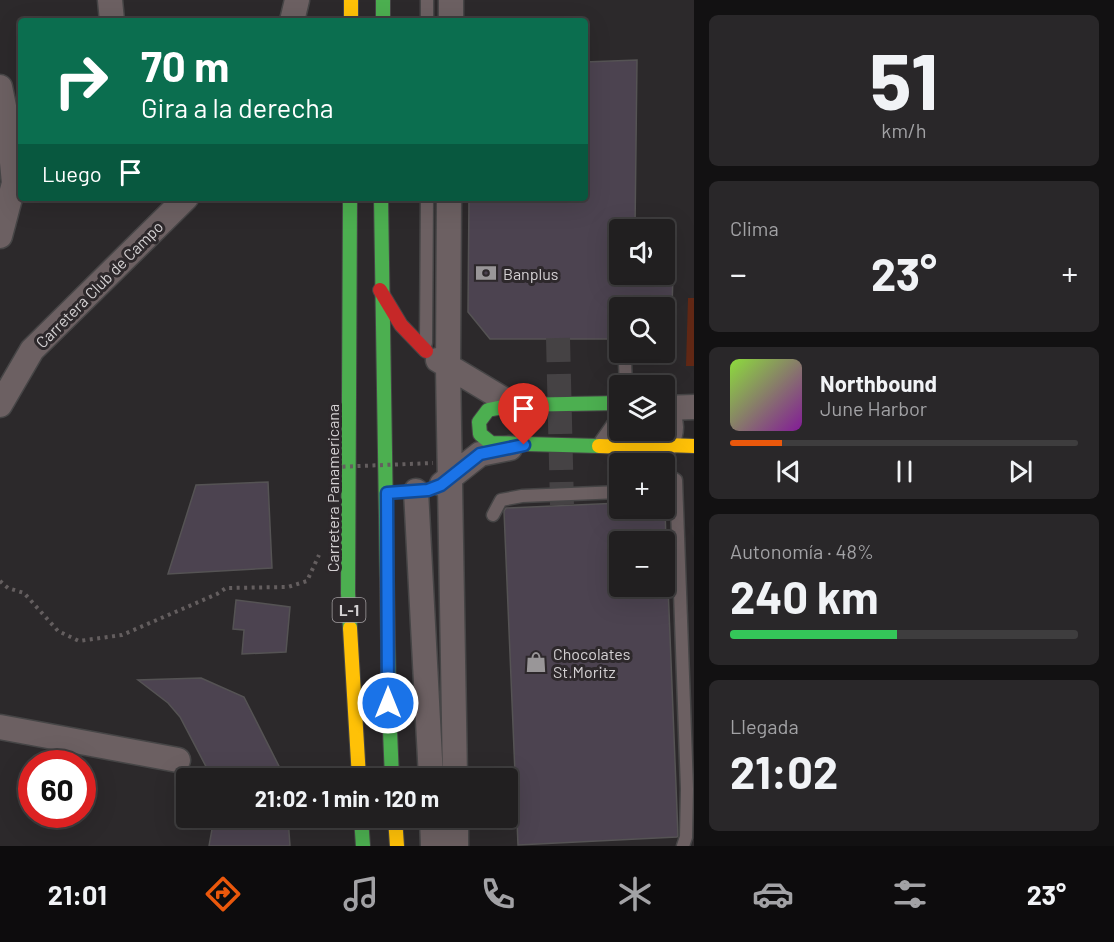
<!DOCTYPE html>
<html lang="es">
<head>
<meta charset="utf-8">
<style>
	:root { --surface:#211f20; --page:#292729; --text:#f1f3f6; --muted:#a2a2a5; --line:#3e3d3e; --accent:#ea580c }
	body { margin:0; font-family:Barlow,sans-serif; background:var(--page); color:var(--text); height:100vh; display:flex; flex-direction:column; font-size:22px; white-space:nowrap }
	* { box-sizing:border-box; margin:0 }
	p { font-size:20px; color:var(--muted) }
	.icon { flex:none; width:33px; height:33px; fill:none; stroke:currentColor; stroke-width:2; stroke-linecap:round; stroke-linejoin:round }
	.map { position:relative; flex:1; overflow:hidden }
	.side { display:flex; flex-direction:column; gap:15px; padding:15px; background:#121112; width:420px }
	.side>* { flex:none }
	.banner { position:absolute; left:18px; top:18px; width:570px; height:183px; border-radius:6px; box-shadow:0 6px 24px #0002,0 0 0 2px var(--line); background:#0b6e4f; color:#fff; overflow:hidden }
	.controls { position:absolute; left:609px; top:219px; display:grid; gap:12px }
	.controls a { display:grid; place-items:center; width:66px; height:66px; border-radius:6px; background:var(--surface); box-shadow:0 6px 24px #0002,0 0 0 2px var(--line); font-size:30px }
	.speed { position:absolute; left:18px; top:750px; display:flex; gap:12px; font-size:30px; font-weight:700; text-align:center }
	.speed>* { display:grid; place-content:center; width:78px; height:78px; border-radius:50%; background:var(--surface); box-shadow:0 6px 24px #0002,0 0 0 2px var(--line); line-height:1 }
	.speed .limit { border:9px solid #d22; background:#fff; color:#111 }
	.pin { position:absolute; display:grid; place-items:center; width:51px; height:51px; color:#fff; margin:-62px -26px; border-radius:50% 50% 50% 0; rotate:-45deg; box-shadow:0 0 6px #0007 }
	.pin .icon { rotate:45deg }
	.me { position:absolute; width:66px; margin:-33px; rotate:0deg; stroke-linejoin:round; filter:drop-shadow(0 0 4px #0008) }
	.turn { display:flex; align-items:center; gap:21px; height:126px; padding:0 24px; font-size:27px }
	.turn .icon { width:78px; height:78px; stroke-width:2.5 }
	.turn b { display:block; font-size:42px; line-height:51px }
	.then { display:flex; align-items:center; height:57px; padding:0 24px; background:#0003; gap:12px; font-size:22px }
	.big { font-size:45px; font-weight:700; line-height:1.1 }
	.side .widget { flex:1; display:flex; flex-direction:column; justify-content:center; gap:9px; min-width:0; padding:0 21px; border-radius:9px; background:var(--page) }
	.side .dial { align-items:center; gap:0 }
	.dial b { font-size:78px; line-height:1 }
	.song { display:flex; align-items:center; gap:18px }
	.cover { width:72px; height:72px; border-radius:9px; background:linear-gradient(135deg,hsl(90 70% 55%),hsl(290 70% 35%)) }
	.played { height:6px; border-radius:3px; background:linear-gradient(90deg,var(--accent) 15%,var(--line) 15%) }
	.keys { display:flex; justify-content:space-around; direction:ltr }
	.heat { display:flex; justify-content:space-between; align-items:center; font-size:33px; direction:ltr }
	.charge { height:9px; border-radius:4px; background:linear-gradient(90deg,#34c759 48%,var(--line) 0) }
	.trip { position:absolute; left:176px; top:768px; width:342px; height:60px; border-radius:6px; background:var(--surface); box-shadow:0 6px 24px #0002,0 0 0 2px var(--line); font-weight:700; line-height:60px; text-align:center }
	.dock { display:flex; height:96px; justify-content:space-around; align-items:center; background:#0d0c0d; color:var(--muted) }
	.dock .icon { width:42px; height:42px }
	.dock .on { color:var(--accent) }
	.dock b { font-size:27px; color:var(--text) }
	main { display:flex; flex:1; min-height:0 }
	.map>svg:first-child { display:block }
	.green { fill:#622815 }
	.building { fill:#4c4350; stroke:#555354; stroke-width:1.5 }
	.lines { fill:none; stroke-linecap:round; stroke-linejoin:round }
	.street-tunnel { stroke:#454244; stroke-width:24; stroke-dasharray:24 12; stroke-linecap:butt }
	.lane-casing { stroke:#464546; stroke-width:15 }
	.street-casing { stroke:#464546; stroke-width:27 }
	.fast-casing { stroke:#464546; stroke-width:16 }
	.slow-casing { stroke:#464546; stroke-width:16 }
	.jam-casing { stroke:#464546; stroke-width:16 }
	.path { stroke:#645e5f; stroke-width:4; stroke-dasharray:3 4.5; stroke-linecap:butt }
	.lane { stroke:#6c6062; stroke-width:12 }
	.street { stroke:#6c6062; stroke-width:24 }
	.fast { stroke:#4caf50; stroke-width:14 }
	.slow { stroke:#ffc107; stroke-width:14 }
	.jam { stroke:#c62828; stroke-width:14 }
	.path-bridge { stroke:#645e5f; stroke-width:4; stroke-dasharray:3 4.5; stroke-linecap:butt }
	.route-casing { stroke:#114b97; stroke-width:15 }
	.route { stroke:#1a73e8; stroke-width:10 }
	.labels { text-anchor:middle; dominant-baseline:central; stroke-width:6; stroke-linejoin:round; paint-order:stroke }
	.shield { fill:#2d282b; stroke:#a29ea1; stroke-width:1.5 }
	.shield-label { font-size:15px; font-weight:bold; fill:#d4d1d3 }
	.poi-label { font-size:16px; fill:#d4d1d3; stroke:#2d282b; text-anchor:start }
	.street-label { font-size:16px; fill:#d4d1d3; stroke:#2d282b }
</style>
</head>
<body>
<main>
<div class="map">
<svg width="694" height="846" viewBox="0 0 694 846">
	<rect width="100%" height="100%" fill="#2c292b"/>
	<path class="green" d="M688 298H694V366H686Z"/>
	<path class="building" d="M637 60 635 230H620V274H673L672 308H620V339H490L468 312 469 198H585V62Z
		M268 482 272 568 168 574 196 485Z
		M620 503V508H665L666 542H620V586H668L678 836 677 837 518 845 504 511 506 508Z
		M236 600 290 607 286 652 242 654 244 630 233 629Z
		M201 678 244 697 285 778H212L180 717 168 703 138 680Z
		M214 818H288L290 846H209Z"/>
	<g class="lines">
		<path class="street-tunnel" d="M558 338 562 505"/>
		<defs>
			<path id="lane" d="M427 21V0
				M426 343 427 198
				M625 363 626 386
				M601 441 620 414
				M664 472 676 480 687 789 686 837 683 846
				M493 515 501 500 522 496 620 492"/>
			<path id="street" d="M110 0 112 21
				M292 21 297 0
				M451 21V0
				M0 87 9 131 14 183 0 236
				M449 198 448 367 455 778
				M438 360 513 405
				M0 405 32 350 186 198
				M664 408 694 407
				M664 410C674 421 672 433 666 445
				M442 484 480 454 510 448
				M416 491 431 778
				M0 727 178 760
				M432 818 433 846
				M456 818V846"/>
			<path id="fast" d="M383 0V21
				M350 198 348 593 350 628
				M381 198 389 707 392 778
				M599 446 491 443 480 434 479 422 488 410 513 405 620 403
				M361 818 363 846"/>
			<path id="slow" d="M351 0V21
				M599 446 653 448 666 445 694 446
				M350 628 359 778
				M395 818 397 846"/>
			<path id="jam" d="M380 290 401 325 426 351"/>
		</defs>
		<use href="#lane" class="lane-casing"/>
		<use href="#street" class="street-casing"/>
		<use href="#fast" class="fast-casing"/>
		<use href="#slow" class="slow-casing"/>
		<use href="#jam" class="jam-casing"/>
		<path class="path" d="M0 581 8 588 24 593 58 631 79 641 122 635 217 594 226 588 288 587 307 581 319 555"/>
		<use href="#lane" class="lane"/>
		<use href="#street" class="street"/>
		<use href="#fast" class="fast"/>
		<use href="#slow" class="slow"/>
		<use href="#jam" class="jam"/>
		<path class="path-bridge" d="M335 467 433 463"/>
	</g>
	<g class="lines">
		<defs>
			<path id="route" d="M388 703 387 493 428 490 441 485 480 454 524 445"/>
		</defs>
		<use href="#route" class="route-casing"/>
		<use href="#route" class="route"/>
	</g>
	<defs>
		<symbol id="bank-bare" viewBox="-9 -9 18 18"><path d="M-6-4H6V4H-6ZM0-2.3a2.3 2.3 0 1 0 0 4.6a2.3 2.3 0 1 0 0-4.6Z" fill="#999698" stroke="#2d282b" stroke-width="2.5" paint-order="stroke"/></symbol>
		<symbol id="shop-bare" viewBox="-9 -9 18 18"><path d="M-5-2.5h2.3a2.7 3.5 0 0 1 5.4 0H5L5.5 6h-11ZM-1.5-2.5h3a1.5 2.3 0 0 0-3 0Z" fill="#999698" stroke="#2d282b" stroke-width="2.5" paint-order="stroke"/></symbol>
	</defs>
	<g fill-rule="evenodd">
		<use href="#bank-bare" x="471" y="258" width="30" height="30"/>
		<use href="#shop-bare" x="521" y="647" width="30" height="30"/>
	</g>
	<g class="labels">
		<rect class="shield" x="332.5" y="598" width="33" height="24" rx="4.5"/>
		<g class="shield-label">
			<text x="349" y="610">L-1</text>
		</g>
		<g class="poi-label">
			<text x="503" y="273">Banplus</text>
			<text x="553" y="653">Chocolates<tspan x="553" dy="18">St.Moritz</tspan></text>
		</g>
		<g class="street-label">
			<text transform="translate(99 284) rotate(-45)">Carretera Club de Campo</text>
			<text transform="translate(332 488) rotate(-90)">Carretera Panamericana</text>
		</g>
	</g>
</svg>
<div class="controls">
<a><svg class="icon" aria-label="sound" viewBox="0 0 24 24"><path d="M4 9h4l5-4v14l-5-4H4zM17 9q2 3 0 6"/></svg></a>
<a><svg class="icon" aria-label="search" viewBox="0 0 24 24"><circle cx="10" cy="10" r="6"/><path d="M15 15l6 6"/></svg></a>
<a><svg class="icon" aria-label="layers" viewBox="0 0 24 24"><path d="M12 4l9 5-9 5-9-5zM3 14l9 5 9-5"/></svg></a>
<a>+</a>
<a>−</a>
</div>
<div class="speed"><div class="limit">60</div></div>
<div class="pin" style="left:524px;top:445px;background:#d93025"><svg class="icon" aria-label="arrive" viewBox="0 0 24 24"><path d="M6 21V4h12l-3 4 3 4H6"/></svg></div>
<svg class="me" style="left:388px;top:703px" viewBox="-20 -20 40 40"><circle r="17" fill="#1a73e8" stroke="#fff" stroke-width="3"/><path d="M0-11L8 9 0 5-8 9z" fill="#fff"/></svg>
<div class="trip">21:02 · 1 min · 120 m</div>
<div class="banner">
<div class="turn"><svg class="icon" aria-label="right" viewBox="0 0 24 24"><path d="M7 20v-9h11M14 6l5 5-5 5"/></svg><div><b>70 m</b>Gira a la derecha</div></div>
<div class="then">Luego<svg class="icon" aria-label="arrive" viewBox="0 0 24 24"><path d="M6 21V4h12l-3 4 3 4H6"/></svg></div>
</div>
</div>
<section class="side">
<div class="widget dial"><b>51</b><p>km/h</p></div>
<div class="widget"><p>Clima</p>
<div class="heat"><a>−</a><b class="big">23°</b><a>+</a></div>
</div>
<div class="widget">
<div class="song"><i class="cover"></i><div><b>Northbound</b><p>June Harbor</p></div></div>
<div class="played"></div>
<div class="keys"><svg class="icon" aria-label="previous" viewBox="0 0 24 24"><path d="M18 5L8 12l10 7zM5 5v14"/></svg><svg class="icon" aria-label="pause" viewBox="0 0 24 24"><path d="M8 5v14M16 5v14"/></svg><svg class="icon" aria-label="next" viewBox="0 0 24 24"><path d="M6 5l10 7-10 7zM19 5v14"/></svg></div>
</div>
<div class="widget"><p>Autonomía · 48%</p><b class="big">240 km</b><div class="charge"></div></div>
<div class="widget"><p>Llegada</p><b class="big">21:02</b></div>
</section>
</main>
<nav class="dock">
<b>21:01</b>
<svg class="icon on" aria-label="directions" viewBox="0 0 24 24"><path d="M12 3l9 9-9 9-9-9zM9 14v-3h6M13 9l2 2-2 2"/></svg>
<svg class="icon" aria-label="music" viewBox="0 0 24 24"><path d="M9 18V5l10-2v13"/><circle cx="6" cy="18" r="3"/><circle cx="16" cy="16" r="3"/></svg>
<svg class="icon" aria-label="phone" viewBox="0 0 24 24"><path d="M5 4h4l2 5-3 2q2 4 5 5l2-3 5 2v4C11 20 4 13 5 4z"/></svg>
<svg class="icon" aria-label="climate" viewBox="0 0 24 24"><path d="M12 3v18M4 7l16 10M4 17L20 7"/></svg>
<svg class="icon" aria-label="car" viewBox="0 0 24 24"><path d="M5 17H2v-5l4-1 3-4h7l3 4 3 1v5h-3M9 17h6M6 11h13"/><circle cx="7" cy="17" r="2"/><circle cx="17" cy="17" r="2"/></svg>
<svg class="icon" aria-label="filters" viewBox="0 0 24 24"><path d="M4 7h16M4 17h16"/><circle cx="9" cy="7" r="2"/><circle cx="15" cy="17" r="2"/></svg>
<b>23°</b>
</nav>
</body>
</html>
